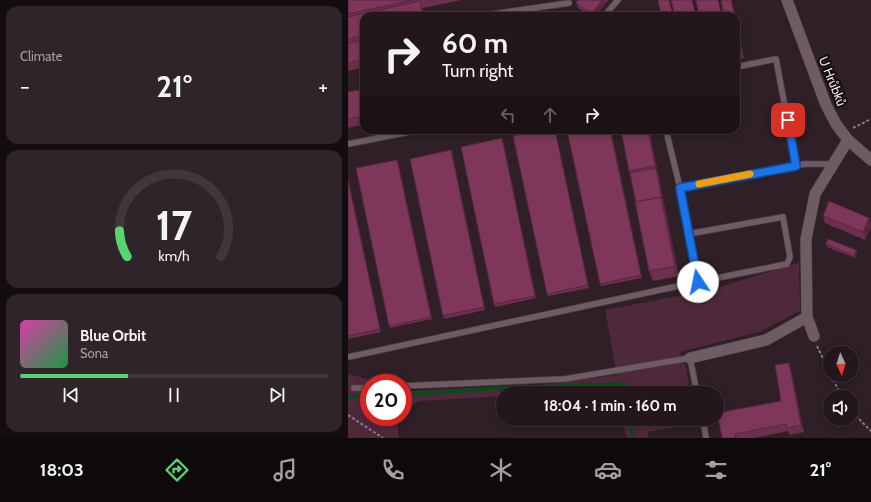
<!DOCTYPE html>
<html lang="en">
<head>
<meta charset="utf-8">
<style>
	:root { --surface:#23171c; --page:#2f2429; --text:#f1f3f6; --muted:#a39fa3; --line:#40363b; --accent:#59d56f }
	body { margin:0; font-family:Cabin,sans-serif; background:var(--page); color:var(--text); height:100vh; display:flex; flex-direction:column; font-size:15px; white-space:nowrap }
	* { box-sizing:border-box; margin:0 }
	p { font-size:13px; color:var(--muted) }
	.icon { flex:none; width:22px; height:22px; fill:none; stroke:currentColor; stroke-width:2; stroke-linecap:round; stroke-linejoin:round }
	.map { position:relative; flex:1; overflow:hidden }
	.side { display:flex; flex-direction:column; gap:6px; padding:6px; background:#130d0f; width:348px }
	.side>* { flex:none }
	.banner { position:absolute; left:12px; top:12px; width:380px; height:122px; border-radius:12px; box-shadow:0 2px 10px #0003,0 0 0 1px var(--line); background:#23171c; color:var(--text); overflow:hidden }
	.needle { width:26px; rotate:176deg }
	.fabs { position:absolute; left:475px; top:346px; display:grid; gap:8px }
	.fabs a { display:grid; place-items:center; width:36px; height:36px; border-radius:50%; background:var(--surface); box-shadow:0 2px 10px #0003,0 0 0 1px var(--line); font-size:20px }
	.speed { position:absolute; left:12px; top:374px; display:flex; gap:8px; font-size:20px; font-weight:700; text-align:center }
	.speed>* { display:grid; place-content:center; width:52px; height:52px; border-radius:50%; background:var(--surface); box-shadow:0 2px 10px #0003,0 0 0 1px var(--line); line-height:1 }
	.speed .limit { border:6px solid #d22; background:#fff; color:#111 }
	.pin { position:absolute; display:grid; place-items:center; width:34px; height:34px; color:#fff; margin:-17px; border-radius:8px; box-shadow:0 2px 6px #0006 }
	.me { position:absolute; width:44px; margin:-22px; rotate:349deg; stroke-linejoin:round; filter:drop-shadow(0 0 3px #0008) }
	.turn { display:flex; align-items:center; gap:14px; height:84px; padding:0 16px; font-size:18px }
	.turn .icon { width:52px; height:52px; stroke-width:2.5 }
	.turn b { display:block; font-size:28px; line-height:34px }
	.lanes { display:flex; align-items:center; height:38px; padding:0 16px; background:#0003; justify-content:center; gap:20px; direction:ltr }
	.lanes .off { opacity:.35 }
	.big { font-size:30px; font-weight:800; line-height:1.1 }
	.side .tile { flex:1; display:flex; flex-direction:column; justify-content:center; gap:6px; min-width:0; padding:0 14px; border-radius:12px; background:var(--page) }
	.side .dial { align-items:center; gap:0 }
	.dial svg { height:104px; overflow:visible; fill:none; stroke:var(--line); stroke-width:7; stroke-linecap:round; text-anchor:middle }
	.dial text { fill:var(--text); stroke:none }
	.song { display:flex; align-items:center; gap:12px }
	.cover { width:48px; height:48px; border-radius:6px; background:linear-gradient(135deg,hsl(320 70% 55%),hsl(140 70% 35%)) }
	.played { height:4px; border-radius:2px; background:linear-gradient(90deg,var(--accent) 35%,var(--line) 35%) }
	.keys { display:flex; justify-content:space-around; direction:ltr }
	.heat { display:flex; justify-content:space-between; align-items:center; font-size:22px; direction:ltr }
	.trip { position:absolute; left:148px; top:386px; width:228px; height:40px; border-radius:20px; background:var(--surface); box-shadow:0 2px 10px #0003,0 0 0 1px var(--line); font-weight:800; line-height:40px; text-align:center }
	.dock { display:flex; height:64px; justify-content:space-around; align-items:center; background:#0e090b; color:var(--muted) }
	.dock .icon { width:28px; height:28px }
	.dock .current { color:var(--accent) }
	.dock b { font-size:18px; color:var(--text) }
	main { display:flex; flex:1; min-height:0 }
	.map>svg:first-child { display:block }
	.green { fill:#50283b }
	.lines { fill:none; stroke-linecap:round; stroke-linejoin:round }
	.stream { stroke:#034e19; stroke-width:3.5 }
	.lane-casing { stroke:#4c3e44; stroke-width:7 }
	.street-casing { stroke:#4c3e44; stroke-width:12 }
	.path { stroke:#887a80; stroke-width:2; stroke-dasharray:3 2; stroke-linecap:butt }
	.lane { stroke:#6f5b64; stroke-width:5.5 }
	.street { stroke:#6f5b64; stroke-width:11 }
	.wall { fill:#6c2f4e }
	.shaded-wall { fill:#582640 }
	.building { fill:#7e375b; stroke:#582640 }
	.route-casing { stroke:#114b97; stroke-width:10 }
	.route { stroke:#1a73e8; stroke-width:7 }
	.slow { stroke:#f59e0b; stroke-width:7 }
	.labels { text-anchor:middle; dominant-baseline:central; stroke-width:4; stroke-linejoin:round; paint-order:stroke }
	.street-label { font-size:13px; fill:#f4e8ed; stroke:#130b0e }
</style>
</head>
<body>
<main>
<section class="side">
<div class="tile"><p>Climate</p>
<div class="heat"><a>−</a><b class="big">21°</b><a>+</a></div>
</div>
<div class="tile dial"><svg viewBox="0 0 100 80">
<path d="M14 69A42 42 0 1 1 86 69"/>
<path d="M14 69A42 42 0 0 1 8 49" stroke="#59d56f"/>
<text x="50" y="56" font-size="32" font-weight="700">17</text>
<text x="50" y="72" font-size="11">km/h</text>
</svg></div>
<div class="tile">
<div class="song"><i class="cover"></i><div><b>Blue Orbit</b><p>Sona</p></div></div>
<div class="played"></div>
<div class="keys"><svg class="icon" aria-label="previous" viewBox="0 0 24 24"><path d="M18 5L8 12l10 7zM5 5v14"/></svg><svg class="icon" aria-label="pause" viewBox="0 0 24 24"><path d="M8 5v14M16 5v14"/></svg><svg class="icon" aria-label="next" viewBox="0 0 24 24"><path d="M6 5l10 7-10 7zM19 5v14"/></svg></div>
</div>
</section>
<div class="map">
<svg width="523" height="438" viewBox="0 0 523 438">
	<rect width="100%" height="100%" fill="#2f1f26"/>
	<path class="green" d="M451 263 452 311 411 332 332 352 338 368 342 393H155V396L71 401 55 412V389L64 391 203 384 269 375 257 310 361 290Z
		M0 374 33 383H21V417H50L49 419 51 438H0Z
		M274 419H346L347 423 300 432V438H279Z"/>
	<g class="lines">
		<path class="stream" d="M55 395 153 388 277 384 278 393
			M0 397 21 396
			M282 419 285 438"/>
		<defs>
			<path id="lane" d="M130 16 221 3
				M256 16 270 0
				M388 67 428 59 448 166
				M318 130 332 188
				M0 144 71 130
				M340 234 435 217 442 257 439 264 349 282 332 188 456 164H486
				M0 357 349 282
				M55 386 217 379 342 358 349 393
				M6 388H21
				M355 419 358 438"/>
			<path id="street" d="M439 0 478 105 488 124 500 140 523 160
				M466 336 459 317 458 239 467 194 500 140
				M342 358 418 340 459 317"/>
		</defs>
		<use href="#lane" class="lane-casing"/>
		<use href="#street" class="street-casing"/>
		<path class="path" d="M505 128 523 119
			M469 346 482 373
			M483 375 494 397
			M504 412 523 431
			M0 415 35 438"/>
		<use href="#lane" class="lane"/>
		<use href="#street" class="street"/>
	</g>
	<path class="wall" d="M0 0H113L75 8 76 16H16V67L0 71Z
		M230 0H260L248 16H241L230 8 228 3Z
		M388 20 396 58 388 59Z
		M16 86V124L0 128V92L11 90Z
		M195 130H207L241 288 200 296 199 294Z
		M219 130H263L294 278 253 286Z
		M301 130 331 276 305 281 301 271 281 171Z
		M154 138 188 298 147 307 146 304Z
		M103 150 137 310 96 319 95 316Z
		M50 162 84 319 42 328 41 326Z
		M0 178 33 332 0 339Z
		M475 216 521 218 517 240 477 223Z
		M478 244 508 250 509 253 507 258 479 247Z
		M441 363 443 370 456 432 442 435 440 431 407 438H374L433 401Z"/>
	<path class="shaded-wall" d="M254 0H257L258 3 248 16H244V14Z
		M72 1 75 8 76 16H75Z
		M388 20 396 58 393 48 390 34Z
		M207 130 241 288 240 285Z
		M262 130H263L294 278 293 275Z
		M300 130H301L317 207 314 199Z
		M154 138 155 141 188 298 187 296Z
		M103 150 104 152 137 310 136 307Z
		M49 160 50 162 84 319 83 317Z
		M0 178 33 332 0 180Z
		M313 197 317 207 331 276 327 266Z
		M521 218 523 224V227L517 240 515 232Z
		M508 250 509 253 507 258 506 256Z
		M441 363 443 370 456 432 453 425Z"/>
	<path class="building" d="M0 0H65L0 14Z
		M230 0H254L244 14 228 3Z
		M310 0H321L325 16H313Z
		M323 0H344L348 16H327Z
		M348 0H370L374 16H351Z
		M373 0H383L387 16H376Z
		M72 1 75 16H16V35L0 39V17Z
		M209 12 210 16H187Z
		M388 21 392 41 390 34H388Z
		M388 34H390L393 48 388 49Z
		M16 40V59L0 63V43Z
		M16 86V112L11 87Z
		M11 90 16 112V116L0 119V92Z
		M195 130H207L240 285 199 294 165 136Z
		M219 130H262L293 275 252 284Z
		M273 130H300L307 166 281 171Z
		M154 138 187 296 146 304 113 147Z
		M103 150 136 307 95 316 62 159Z
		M49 160 83 317 41 326 8 168Z
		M308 168 314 199 313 197 288 202 282 173Z
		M0 180 32 329 0 336Z
		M313 197 327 266 301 271 287 202Z
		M481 201 521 218 515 232 475 216Z
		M480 239 508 250 506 256 478 244Z
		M441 363 453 425 439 428 438 424 387 434 388 438H374L369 413 433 401 427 365Z"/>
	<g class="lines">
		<defs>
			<path id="route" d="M350 282 332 188 448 166 440 120"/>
		</defs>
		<use href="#route" class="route-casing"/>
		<use href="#route" class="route"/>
		<path class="slow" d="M351 184 402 174"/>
	</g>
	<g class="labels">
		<g class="street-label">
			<text transform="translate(485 81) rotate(68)">U Hrůbků</text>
		</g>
	</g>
</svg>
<div class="fabs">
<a><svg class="needle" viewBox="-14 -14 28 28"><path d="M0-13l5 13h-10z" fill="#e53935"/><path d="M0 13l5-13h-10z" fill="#a39fa3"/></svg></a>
<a><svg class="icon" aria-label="sound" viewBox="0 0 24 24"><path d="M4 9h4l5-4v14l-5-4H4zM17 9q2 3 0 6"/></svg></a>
</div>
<div class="speed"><div class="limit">20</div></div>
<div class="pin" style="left:440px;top:120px;background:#d93025"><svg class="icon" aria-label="arrive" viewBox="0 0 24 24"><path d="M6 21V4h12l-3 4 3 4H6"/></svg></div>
<svg class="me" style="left:350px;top:282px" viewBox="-20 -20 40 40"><circle r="19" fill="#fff"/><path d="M0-13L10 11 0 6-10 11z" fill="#1a73e8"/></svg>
<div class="trip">18:04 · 1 min · 160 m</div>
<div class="banner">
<div class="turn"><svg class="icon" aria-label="right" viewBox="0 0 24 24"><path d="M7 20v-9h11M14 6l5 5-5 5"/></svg><div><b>60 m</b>Turn right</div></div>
<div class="lanes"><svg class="icon off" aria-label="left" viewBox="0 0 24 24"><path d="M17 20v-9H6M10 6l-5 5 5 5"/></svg><svg class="icon off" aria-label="ahead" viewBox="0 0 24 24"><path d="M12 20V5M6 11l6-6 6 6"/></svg><svg class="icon" aria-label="right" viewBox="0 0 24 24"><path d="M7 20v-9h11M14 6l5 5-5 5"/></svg></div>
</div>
</div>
</main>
<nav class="dock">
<b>18:03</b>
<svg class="icon current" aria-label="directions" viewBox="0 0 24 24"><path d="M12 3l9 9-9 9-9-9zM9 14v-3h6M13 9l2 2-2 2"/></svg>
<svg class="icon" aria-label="music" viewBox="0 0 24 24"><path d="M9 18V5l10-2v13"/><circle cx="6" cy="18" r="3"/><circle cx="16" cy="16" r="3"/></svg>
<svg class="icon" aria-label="phone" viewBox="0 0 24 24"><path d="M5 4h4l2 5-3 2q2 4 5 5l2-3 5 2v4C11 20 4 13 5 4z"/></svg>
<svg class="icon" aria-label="climate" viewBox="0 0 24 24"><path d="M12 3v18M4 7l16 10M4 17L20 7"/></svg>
<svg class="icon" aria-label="car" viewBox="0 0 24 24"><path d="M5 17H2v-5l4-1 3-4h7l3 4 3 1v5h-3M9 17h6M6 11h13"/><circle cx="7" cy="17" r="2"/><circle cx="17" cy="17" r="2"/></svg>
<svg class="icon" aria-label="filters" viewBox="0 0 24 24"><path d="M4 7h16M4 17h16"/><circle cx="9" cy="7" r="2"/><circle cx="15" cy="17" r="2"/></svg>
<b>21°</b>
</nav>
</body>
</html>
